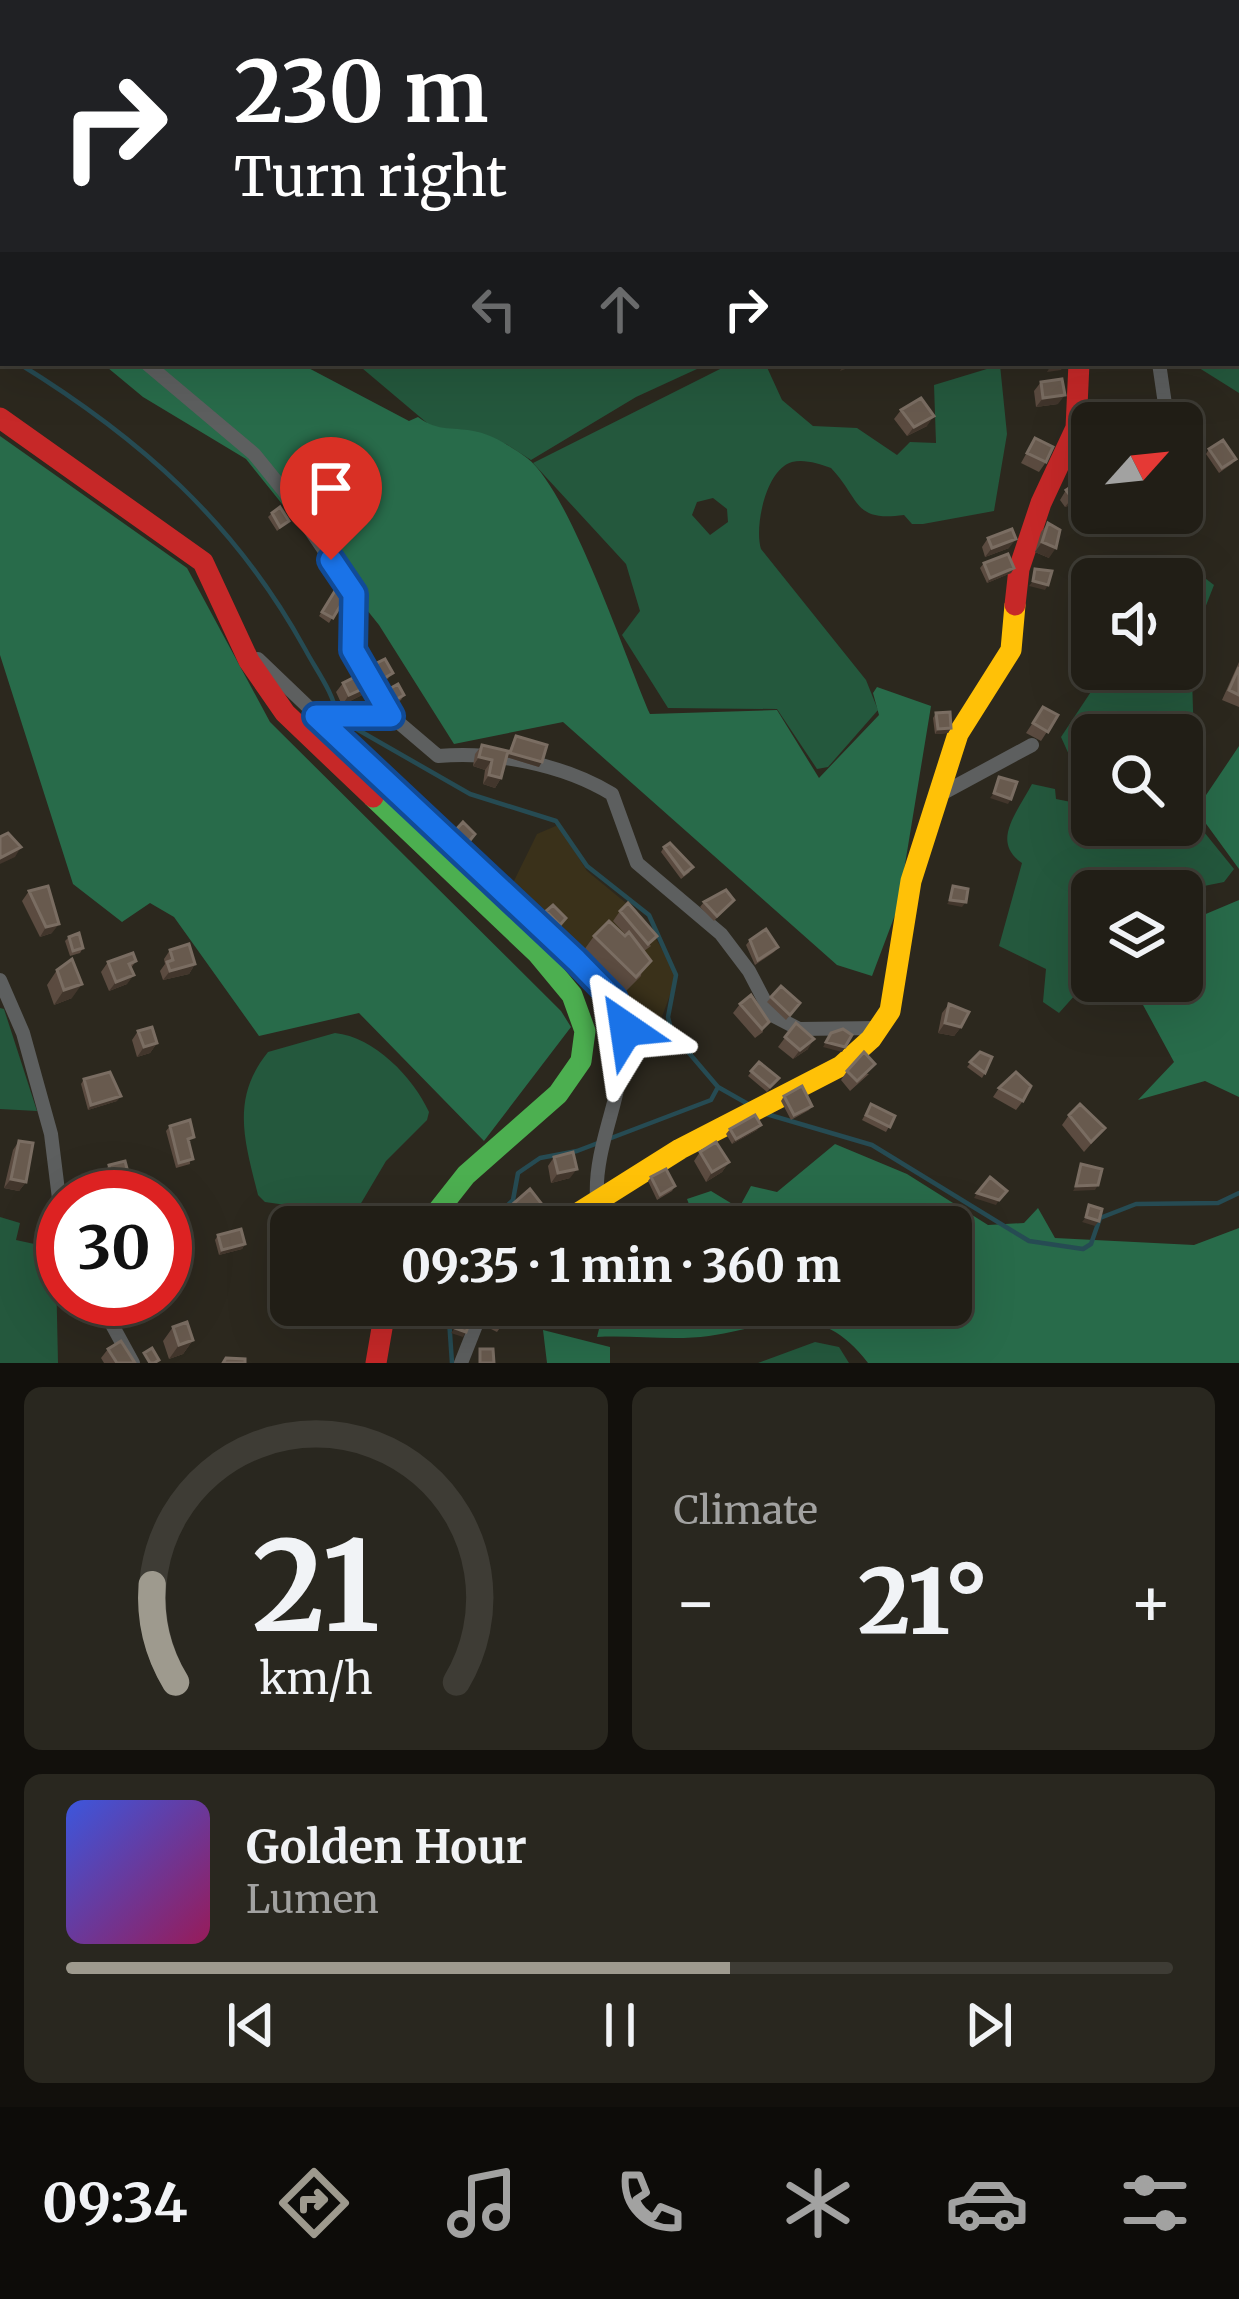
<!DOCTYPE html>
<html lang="en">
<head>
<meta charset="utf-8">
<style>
	:root { --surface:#211e16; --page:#29271f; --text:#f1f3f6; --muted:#a2a2a1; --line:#3e3c35; --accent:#9e9a8e }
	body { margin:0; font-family:Merriweather,serif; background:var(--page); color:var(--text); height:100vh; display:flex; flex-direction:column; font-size:45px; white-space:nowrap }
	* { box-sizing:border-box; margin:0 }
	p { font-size:39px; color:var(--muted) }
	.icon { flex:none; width:66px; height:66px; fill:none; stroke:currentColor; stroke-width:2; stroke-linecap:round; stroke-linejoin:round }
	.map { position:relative; height:1363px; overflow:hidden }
	.drawer { display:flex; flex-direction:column; gap:24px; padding:24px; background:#12100c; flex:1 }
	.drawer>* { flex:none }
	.top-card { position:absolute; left:0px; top:0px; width:1239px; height:366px; box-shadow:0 12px 48px #0002,0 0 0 3px var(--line); background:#202124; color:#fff; overflow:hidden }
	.needle { width:78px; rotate:63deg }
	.fabs { position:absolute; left:1071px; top:402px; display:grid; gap:24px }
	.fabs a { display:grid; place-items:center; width:132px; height:132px; border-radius:18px; background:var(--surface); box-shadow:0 12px 48px #0002,0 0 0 3px var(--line); font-size:60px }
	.speed { position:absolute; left:36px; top:1170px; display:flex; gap:24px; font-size:60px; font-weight:700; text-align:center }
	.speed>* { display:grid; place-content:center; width:156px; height:156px; border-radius:50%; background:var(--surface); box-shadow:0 12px 48px #0002,0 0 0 3px var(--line); line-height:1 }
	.speed .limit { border:18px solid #d22; background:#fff; color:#111 }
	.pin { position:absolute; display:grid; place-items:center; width:102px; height:102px; color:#fff; margin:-123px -51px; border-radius:50% 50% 50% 0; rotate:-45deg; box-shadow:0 0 12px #0007 }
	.pin .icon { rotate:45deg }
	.me { position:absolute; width:132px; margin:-66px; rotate:328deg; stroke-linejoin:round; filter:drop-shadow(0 0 9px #0008) }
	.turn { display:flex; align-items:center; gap:42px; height:252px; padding:0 36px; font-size:54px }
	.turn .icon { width:156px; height:156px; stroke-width:2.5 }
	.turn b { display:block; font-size:84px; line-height:102px }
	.lanes { display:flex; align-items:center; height:114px; padding:0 36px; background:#0003; justify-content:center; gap:60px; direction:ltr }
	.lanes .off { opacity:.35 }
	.big { font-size:90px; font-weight:800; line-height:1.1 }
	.drawer .tile { flex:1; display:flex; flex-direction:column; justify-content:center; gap:18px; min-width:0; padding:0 42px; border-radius:18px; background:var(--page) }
	.drawer .dial { align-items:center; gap:0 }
	.dial svg { height:312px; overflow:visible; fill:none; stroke:var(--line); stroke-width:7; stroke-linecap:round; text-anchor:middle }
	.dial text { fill:var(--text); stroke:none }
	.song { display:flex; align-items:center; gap:36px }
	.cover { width:144px; height:144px; border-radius:18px; background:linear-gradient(135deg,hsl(230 70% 55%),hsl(330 70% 35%)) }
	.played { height:12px; border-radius:6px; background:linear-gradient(90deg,var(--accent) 60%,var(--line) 60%) }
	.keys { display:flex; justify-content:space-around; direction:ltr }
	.heat { display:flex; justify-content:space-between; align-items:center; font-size:66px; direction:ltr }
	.drawer .tiles { flex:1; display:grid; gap:24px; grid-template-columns:1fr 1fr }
	.tile:last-child { grid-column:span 2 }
	.trip { position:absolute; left:270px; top:1206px; width:702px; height:120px; border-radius:18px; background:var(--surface); box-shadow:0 12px 48px #0002,0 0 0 3px var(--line); font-weight:800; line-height:120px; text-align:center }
	.tab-bar { display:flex; height:192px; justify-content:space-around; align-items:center; background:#0d0c09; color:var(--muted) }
	.tab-bar .icon { width:84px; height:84px }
	.tab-bar .current { color:var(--accent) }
	.tab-bar b { font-size:54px; color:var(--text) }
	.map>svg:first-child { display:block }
	.built { fill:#3a311a }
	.green { fill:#24583d; fill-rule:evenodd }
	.forest { fill:#286b4a }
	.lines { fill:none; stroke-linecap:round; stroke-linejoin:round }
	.stream { stroke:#264b53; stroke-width:4.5 }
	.street { stroke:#5d5f5f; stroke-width:14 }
	.fast { stroke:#4caf50; stroke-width:21 }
	.slow { stroke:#ffc107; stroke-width:21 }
	.jam { stroke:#c62828; stroke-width:21 }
	.wall { fill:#5b4b40 }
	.shaded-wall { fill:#42362c }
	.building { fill:#685a4e; stroke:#7a6d62; stroke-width:3 }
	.route-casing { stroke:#114b97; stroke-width:30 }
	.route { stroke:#1a73e8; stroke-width:21 }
</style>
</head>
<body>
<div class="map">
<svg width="1239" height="1363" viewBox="0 0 1239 1363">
	<rect width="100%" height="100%" fill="#2c281e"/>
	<path class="built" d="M558 825 587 871 643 917 669 961 677 976 659 1025 511 887 537 834Z"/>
	<path class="green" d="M1239 266V393L1196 366 1236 363Z
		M356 363H710L636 397 531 460 506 444 433 428Z
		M732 363H765L782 400 813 426 857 428 897 455 910 442 936 443 934 385 1000 365 1007 434 994 511 923 524H912L904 515C853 522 861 500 831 468 819 464 805 459 792 462 766 469 754 527 761 549L866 680 878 710 828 767 817 769 777 709 668 708 622 635 640 611 626 564 533 463ZM713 498 727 509 728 522 710 535 692 515 697 502Z
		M1193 569 1214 585 1191 644 1196 808 1200 827 1234 869 1224 882 1179 891H1092V976L1059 1013 1043 1002 1046 969 999 946 1022 863C991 842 1016 814 1032 784L1055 789 1056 799 1071 802 1080 779 1061 737 1106 669H1182V582ZM1092 735H1182V825H1092Z
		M0 1008 4 1009 37 1111 0 1109Z
		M335 1033C374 1037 413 1077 429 1112L427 1120 386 1161 357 1210 342 1213 265 1202 258 1195C245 1142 230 1099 268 1052Z
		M0 1217 20 1223 16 1240 39 1245 55 1237 63 1268 56 1270 58 1363H0Z
		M815 1342 839 1347 849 1363H758Z"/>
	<path class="forest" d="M0 0 275 3H3V281Z
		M371 0H997L993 3Z
		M102 363H299L409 421 418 417C439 433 454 426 478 432 495 436 513 448 527 458 570 491 625 657 650 714L777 710 819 778 879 715 873 693 877 687 931 706 898 907 872 976 837 965 563 722 454 744 379 625 246 459 143 397Z
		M0 436 187 568 270 722 561 1011 571 1027 484 1141 359 1013 259 1036 174 917 150 903 122 922 73 884 0 655Z
		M1239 746V869L1196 810Z
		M1239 900V1097L1205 1081 1138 1100 1174 1062 1130 981H1182V924Z
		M835 1144 907 1174 988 1225 1024 1223 1038 1208 1055 1238 1194 1245 1239 1228V1363H868C818 1298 776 1326 709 1336 674 1341 633 1335 597 1337L605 1305H951V1227H624L643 1217 659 1225 690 1207 687 1199 711 1191 739 1208 751 1186 777 1192Z
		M543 1330 610 1347V1363H547Z"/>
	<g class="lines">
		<path class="stream" d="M1037 0 1039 3
			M0 350 3 353
			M18 363C140 438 235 522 305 649 316 670 334 693 337 716
			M346 723 470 794 556 821 587 866 649 915 676 975 668 1017 672 1033 718 1087 711 1100 577 1151 540 1158 518 1173 513 1200 485 1227
			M718 1087 748 1104
			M763 1113 872 1145 1029 1241 1083 1249 1091 1244 1100 1218 1136 1204 1218 1203 1239 1193
			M448 1305 452 1363"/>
		<path class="street" d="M1167 3V0
			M0 272H3
			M146 363 254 454 284 491 354 594 353 649 366 677 391 716 438 756C494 751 563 764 612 794L637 863 721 934 749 971 772 1015 799 1029 878 1028
			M1159 363 1166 411
			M258 659 613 999C645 1063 593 1130 597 1197
			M316 717 391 716
			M943 793 1032 745
			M0 980 23 1033 51 1134 63 1231
			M98 1299 133 1363
			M461 1363 484 1305"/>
		<path class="fast" d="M373 797 538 954 572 995 585 1031 581 1061 558 1094 466 1175 425 1227"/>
		<path class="slow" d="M556 1227 680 1149 841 1066 871 1039 890 1011 911 881 958 734 1011 650 1015 605"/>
		<path class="jam" d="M0 418 203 562 249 661 285 713 373 797
			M1015 605 1019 569 1041 503 1076 428 1079 363
			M376 1363 386 1305"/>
	</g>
	<path class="wall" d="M1041 382 1058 404 1036 407 1034 391Z
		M901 410 927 426 907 436 894 419Z
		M1035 438 1046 462 1039 472 1021 463Z
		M1209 449 1233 463 1219 473 1206 454Z
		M1066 490 1088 491 1082 501 1065 507 1060 500Z
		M272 513 289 521 277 531 268 517Z
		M1048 523 1049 558 1035 552 1041 532Z
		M988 538 1009 548 985 557 982 547Z
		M984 563 1014 568 1011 573 987 583 980 568Z
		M338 586 348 593 329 623 319 616Z
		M1239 662V707L1222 700Z
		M375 664 389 678 379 683 371 669Z
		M343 683 371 685 364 694 342 705 336 692Z
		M389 689 404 695 401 700 392 705 386 694Z
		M1043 707 1058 715 1041 741 1026 733Z
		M936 713 951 728 948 733 935 734 933 718Z
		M516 736 539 767 506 757 501 778 495 788 483 784 485 770 473 766 475 754 482 745 506 757Z
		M463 822 475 834 463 848 451 836Z
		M664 847 690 872 681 879 661 852Z
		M29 891 52 933 40 937 22 901Z
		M734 900 714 921 700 907 704 902Z
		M553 905 566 918 556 930 543 916Z
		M620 911 651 946 644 951 641 976 626 991 584 950 594 936 626 935 613 921Z
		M69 937 83 948 80 953 70 956 65 941Z
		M750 940 778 947 774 952 755 965 746 945Z
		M170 950 195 964 189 974 163 980 160 971 165 964 164 959Z
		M136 961 131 968 127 984 109 991 101 972 108 962Z
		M57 970 72 998 54 1005 47 985Z
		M781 986 800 1003 786 1020 767 1002Z
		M751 995 763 1032 755 1038 733 1013 740 1004Z
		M949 1004 961 1027 954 1036 938 1033 942 1013Z
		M796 1023 808 1049 793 1059 778 1047Z
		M138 1031 157 1043 150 1053 137 1057 132 1040Z
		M980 1052 985 1073 982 1078 967 1067Z
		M759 1062 779 1078 767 1092 748 1076Z
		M847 1071 869 1074 850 1091 841 1080Z
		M84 1079 117 1101 88 1110 81 1084Z
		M999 1088 1023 1101 1016 1110 993 1097Z
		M784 1096 812 1106 809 1110 791 1120 781 1101Z
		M871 1104 895 1116 886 1132 862 1120Z
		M1069 1115 1105 1128 1084 1152 1062 1125Z
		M170 1126 191 1142H189L190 1164 176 1168 166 1131Z
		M730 1129 757 1130 732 1144 726 1134Z
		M19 1141 26 1182 19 1191 4 1188 13 1150Z
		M700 1152 729 1162 722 1172 706 1182 694 1161Z
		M554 1157 570 1178 551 1183 548 1166Z
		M109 1165 130 1180 123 1190 108 1194 103 1174Z
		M651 1177 675 1186 672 1191 657 1200 648 1181Z
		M541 1203 538 1208 545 1227H514L516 1224 506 1227 500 1220 506 1210Z
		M218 1235 245 1244 242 1249 219 1255 215 1240Z
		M490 1305H516L497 1332 481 1324Z
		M577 1305H602L587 1321 574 1309Z
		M173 1327 193 1340 183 1354 169 1359 163 1341Z
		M108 1349 135 1363H104L101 1358Z"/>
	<path class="shaded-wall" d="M845 363H861L840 371Z
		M1064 365 1061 370 1047 372 1050 367Z
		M1065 395 1058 404 1036 407 1043 398Z
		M934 416 927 426 907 436 914 427Z
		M1088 491 1082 501 1065 507 1072 498Z
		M1016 539 1009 548 985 557 992 548Z
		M1042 542 1056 548 1049 558 1035 552Z
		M1014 568 1011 573 987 583 990 578Z
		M1033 581 1048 585 1045 590 1029 586Z
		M1074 584 1092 592V604L1068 594Z
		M371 685 364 694 342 705 349 695Z
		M951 728 948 733 935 734 938 729Z
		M510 753 542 762 539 767 506 757Z
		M479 757 492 760 485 770 473 766Z
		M489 775 501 778 495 788 483 784Z
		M994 793 1011 799 1008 804 990 798Z
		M21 847 15 857 0 864V858Z
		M950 900 966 902 962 907 947 904Z
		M59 924 52 933 40 937 46 927Z
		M195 964 189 974 163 980 170 971Z
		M134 975 127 984 109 991 116 982Z
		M82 984 72 998 54 1005 64 990Z
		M945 1023 961 1027 954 1036 938 1033Z
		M814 1039 808 1049 793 1059 800 1050Z
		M826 1042 845 1047 842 1052 823 1047Z
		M157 1043 150 1053 137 1057 144 1047Z
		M121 1096 117 1101 88 1110 91 1105Z
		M761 1125 757 1130 732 1144 736 1139Z
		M729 1162 722 1172 706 1182 712 1172Z
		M577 1169 570 1178 551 1183 558 1173Z
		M11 1179 26 1182 19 1191 4 1188Z
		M130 1180 123 1190 108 1194 114 1184Z
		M1098 1185 1095 1190 1073 1191 1076 1186Z
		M977 1193 999 1200 996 1205 974 1198Z
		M1086 1217 1099 1221 1095 1226 1082 1222Z
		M245 1244 242 1249 219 1255 222 1250Z
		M455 1328 466 1332 463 1337 451 1333Z
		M193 1340 183 1354 169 1359 179 1345Z"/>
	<path class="building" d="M1046 363H1063L1064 365 1050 367Z
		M1062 379 1065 395 1043 398 1041 382Z
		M921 398 934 416 914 427 901 410Z
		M1035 438 1053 447 1046 462 1027 453Z
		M1223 440 1236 459 1222 468 1209 449Z
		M1081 480 1088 491 1072 498 1066 490Z
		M280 507 289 521 280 527 272 513Z
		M1048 523 1060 530 1056 548 1042 542Z
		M1012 529 1016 539 992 548 988 538Z
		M1008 554 1014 568 990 578 984 563Z
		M1035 569 1052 571 1048 585 1033 581Z
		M1081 570 1103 579H1092V592L1074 584Z
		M338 586 348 593 333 618 322 612Z
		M385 659 393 673 383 679 375 664Z
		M1239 667V695L1229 690Z
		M365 672 371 685 349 695 343 683Z
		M398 684 404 695 395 700 389 689Z
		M1043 707 1058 715 1048 732 1033 723Z
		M950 712 951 728 938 729 936 713Z
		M516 736 547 745 542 762 510 753Z
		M482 745 508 751 501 778 489 775 492 760 479 757Z
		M999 777 1017 782 1011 799 994 793Z
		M463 822 475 834 467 844 454 832Z
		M8 833 21 847 0 858V837Z
		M670 843 693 867 684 874 664 847Z
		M48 886 59 924 46 927 29 891Z
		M953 886 968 889 966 902 950 900Z
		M726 890 734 900 717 916 704 902Z
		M628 903 657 936 648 944 620 911Z
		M553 905 566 918 560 925 546 911Z
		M609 921 625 936 629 932 651 961 636 977 594 936Z
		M766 929 778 947 758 960 750 940Z
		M79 933 83 948 73 951 69 937Z
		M189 944 195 964 170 971 167 962 173 960 170 950Z
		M133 953 136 961 129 964 134 975 116 982 108 962Z
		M72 959 82 984 64 990 57 970Z
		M781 986 800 1003 790 1015 771 997Z
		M751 995 769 1022 762 1029 740 1004Z
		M949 1004 969 1012 961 1027 945 1023Z
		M796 1023 814 1039 800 1050 785 1037Z
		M152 1027 157 1043 144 1047 138 1031Z
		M843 1029 852 1035 845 1047 826 1042 831 1033Z
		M864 1052 875 1064 857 1081 847 1071Z
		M980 1052 992 1057 985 1073 970 1062Z
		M759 1062 779 1078 770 1087 751 1071Z
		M110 1072 121 1096 91 1105 84 1079Z
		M1016 1072 1031 1086 1023 1101 999 1088Z
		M802 1086 812 1106 794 1115 784 1096Z
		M871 1104 895 1116 890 1127 866 1115Z
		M1080 1104 1105 1128 1091 1142 1069 1115Z
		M755 1115 761 1125 736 1139 730 1129Z
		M190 1120 194 1137 188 1139 193 1159 179 1163 170 1126Z
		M19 1141 33 1143 26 1182 11 1179Z
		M716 1142 729 1162 712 1172 700 1152Z
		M573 1152 577 1169 558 1173 554 1157Z
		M125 1161 130 1180 114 1184 109 1165Z
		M1081 1164 1102 1169 1098 1185 1076 1186Z
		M666 1169 675 1186 660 1195 651 1177Z
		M990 1177 1007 1191 999 1200 977 1193Z
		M530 1189 541 1203 514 1220 506 1210Z
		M1089 1205 1102 1209 1099 1221 1086 1217Z
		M628 1206 636 1221 625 1227H599L597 1222Z
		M538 1208 549 1222 543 1227H515L521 1216Z
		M241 1229 245 1244 222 1250 218 1235Z
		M491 1305H516L500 1327 484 1319Z
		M579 1305H602L590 1316Z
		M458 1318 470 1322 466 1332 455 1328Z
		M187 1322 193 1340 179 1345 173 1327Z
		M121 1341 135 1363H117L108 1349Z
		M152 1348 159 1360 154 1363H150L144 1353Z
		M480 1349H493L494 1363H480Z
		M226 1358 245 1359V1363H223Z"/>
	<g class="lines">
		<defs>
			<path id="route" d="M331 560 354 594 353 650 391 716H316L576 960 614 999 626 1029"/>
		</defs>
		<use href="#route" class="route-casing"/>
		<use href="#route" class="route"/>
	</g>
</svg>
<div class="fabs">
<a><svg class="needle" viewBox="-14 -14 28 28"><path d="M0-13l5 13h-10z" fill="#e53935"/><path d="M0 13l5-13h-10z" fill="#a2a2a1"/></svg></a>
<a><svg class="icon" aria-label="sound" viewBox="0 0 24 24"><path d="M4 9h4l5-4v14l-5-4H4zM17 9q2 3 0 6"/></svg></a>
<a><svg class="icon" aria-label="search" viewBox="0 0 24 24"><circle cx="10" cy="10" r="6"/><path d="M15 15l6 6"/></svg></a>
<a><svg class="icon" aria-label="layers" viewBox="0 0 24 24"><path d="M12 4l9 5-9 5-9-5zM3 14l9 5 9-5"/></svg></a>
</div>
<div class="speed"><div class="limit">30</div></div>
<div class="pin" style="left:331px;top:560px;background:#d93025"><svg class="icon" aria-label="arrive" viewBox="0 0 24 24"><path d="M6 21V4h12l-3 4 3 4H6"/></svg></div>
<svg class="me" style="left:626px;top:1029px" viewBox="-20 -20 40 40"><path d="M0-17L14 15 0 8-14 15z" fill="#1a73e8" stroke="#fff" stroke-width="4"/></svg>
<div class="trip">09:35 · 1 min · 360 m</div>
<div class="top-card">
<div class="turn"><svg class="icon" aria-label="right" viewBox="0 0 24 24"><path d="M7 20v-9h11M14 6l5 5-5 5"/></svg><div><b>230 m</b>Turn right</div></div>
<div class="lanes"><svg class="icon off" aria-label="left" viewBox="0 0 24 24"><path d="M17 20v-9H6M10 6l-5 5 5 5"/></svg><svg class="icon off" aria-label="ahead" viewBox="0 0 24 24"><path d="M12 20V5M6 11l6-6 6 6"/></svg><svg class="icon" aria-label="right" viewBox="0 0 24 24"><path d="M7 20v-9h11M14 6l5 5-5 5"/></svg></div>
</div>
</div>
<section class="drawer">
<div class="tiles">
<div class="tile dial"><svg viewBox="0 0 100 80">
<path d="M14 69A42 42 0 1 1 86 69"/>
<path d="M14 69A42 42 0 0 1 8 44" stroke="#9e9a8e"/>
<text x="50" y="56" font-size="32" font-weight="700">21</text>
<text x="50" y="72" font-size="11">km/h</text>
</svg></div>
<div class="tile"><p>Climate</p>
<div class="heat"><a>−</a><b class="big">21°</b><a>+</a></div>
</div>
<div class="tile">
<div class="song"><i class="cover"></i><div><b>Golden Hour</b><p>Lumen</p></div></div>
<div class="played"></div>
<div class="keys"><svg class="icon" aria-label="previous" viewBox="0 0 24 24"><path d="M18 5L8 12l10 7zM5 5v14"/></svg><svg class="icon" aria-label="pause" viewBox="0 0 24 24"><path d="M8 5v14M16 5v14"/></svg><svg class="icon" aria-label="next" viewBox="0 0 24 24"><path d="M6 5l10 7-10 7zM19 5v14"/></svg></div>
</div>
</div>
</section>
<nav class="tab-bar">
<b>09:34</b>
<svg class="icon current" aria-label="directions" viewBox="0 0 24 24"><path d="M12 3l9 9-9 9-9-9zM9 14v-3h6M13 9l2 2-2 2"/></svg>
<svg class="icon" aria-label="music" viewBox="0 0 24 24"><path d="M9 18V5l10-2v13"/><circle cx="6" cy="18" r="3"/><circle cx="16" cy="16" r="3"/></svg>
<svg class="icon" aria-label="phone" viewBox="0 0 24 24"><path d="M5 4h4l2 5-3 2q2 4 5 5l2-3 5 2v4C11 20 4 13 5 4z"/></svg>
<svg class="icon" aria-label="climate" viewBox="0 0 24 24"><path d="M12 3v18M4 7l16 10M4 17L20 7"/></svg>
<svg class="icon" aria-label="car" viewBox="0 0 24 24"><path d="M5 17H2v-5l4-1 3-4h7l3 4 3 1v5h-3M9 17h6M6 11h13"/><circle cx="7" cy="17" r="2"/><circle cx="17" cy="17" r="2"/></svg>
<svg class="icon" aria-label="filters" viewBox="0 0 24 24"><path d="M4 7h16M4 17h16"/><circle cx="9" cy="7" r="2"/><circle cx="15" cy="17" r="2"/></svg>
</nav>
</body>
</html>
